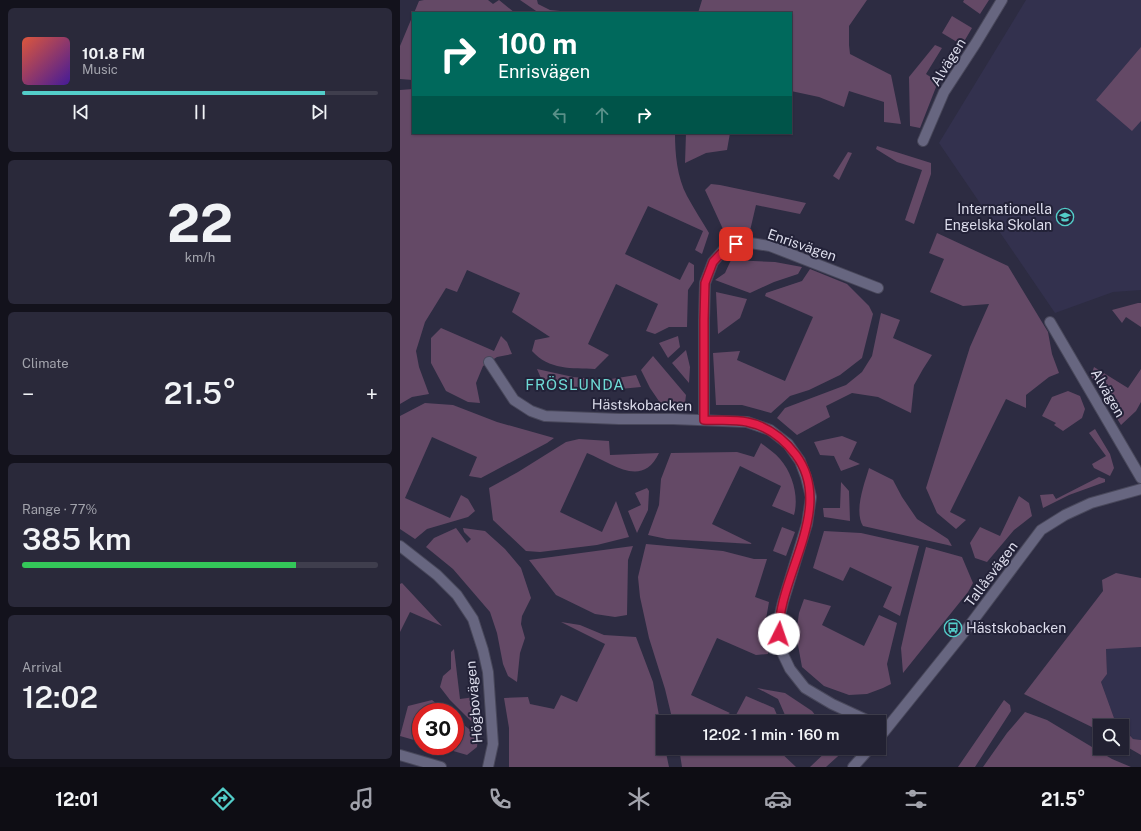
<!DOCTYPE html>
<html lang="en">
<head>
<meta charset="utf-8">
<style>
	:root { --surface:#222132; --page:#2a293a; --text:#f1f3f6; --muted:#a2a3ac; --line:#3f3e4d; --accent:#53cdc9 }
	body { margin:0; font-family:"Public Sans",sans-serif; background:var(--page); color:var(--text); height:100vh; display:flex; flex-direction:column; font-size:15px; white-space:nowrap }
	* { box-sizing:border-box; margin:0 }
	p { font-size:13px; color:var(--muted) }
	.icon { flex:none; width:22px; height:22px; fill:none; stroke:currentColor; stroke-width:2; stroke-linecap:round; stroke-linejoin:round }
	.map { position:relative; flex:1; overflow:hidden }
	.drawer { display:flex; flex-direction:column; gap:8px; padding:8px; background:#13121c; width:400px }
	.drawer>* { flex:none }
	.hud { position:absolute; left:12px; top:12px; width:380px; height:122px; border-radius:0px; box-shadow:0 1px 3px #0004,0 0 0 1px var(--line); background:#00695c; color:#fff; overflow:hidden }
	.buttons { position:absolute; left:693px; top:719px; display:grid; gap:8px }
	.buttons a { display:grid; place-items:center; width:36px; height:36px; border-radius:0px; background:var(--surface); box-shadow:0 1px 3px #0004,0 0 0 1px var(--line); font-size:20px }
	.speed { position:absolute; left:12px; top:703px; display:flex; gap:8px; font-size:20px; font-weight:700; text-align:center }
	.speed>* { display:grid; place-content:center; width:52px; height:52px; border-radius:50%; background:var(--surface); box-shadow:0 1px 3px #0004,0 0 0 1px var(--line); line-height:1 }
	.speed .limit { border:6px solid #d22; background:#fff; color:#111 }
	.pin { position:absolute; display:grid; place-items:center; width:34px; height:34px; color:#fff; margin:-17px; border-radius:8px; box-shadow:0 2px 6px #0006 }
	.me { position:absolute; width:44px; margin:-22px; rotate:4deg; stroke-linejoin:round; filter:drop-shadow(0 0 3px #0008) }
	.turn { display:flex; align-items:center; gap:14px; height:84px; padding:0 20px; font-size:18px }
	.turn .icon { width:52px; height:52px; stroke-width:2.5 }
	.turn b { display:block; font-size:28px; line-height:34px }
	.lanes { display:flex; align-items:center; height:38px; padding:0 20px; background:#0003; justify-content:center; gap:20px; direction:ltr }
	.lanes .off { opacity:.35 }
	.big { font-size:30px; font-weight:600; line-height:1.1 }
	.drawer .tile { flex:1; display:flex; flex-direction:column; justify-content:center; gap:6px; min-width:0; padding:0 14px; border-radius:6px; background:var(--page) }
	.drawer .dial { align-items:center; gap:0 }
	.dial b { font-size:52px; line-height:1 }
	.song { display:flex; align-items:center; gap:12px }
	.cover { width:48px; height:48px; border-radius:6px; background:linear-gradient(135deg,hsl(10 70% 55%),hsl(260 70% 35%)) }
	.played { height:4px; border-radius:2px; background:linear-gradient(90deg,var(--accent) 85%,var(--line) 85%) }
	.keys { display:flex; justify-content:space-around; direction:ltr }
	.heat { display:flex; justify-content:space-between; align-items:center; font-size:22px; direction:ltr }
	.charge { height:6px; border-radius:3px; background:linear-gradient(90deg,#34c759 77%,var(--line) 0) }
	.trip { position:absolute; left:256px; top:715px; width:230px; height:40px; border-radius:0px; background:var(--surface); box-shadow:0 1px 3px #0004,0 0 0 1px var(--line); font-weight:600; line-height:40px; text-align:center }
	.dock { display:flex; height:64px; justify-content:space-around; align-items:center; background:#0e0d14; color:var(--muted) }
	.dock .icon { width:28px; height:28px }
	.dock .on { color:var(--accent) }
	.dock b { font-size:18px; color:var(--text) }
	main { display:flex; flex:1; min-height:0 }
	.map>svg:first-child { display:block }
	.built { fill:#33314e }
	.green { fill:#644966 }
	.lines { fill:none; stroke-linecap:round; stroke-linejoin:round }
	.minor-casing { stroke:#49485b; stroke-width:12 }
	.minor { stroke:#676680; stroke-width:10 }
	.route-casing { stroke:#92132f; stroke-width:10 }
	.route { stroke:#e11d48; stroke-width:7 }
	.labels { text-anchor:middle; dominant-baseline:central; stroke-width:4; stroke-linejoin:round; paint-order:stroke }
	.street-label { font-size:14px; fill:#ddddec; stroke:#232238 }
	.poi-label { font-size:14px; fill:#ddddec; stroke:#232238; text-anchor:end }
	.neighbourhood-label { font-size:15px; letter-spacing:1px; fill:#6fdbd6; stroke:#232238 }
</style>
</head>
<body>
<main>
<section class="drawer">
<div class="tile">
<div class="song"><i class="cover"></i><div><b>101.8 FM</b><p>Music</p></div></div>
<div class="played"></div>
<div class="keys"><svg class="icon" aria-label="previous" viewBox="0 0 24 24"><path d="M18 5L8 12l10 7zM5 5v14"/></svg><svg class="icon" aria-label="pause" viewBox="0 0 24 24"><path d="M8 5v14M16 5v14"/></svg><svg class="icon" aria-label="next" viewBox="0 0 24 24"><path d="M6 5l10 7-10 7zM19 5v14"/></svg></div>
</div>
<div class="tile dial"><b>22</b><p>km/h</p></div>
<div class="tile"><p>Climate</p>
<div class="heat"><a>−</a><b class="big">21.5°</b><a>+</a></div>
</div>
<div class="tile"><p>Range · 77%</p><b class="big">385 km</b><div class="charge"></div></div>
<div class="tile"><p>Arrival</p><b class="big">12:02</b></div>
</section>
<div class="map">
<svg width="741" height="767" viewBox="0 0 741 767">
	<rect width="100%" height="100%" fill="#2d2c42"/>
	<path class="built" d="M626 0H741V290L713 292 655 313 539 143Z
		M741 647V740L733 739 714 718 701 682 707 674 706 648Z"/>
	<path class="green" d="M24 0H88L93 4 99 0 115 13H14L19 1Z
		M120 0H137L138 4 150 10 181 13H139Z
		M302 0H467L449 26V45L450 54 491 75 501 124 484 122V102L449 91 444 107 419 97 391 91V13H298Z
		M564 0H589L580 14 563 2Z
		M13 15V80L0 79V46Z
		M552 16 572 28 562 45 542 33Z
		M535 45 542 48 526 74 538 82 520 128 510 126 509 77Z
		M741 47V121L732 131 696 100Z
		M13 89V133H275C275 154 277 177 287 196 294 209 302 221 309 233L302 254 295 250 303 231 248 206 225 254 280 280 289 262 294 265V281L288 290 287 327H269L255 334 246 331 258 304 216 284 188 344 209 355 195 369C172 368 149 370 132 351L135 340 150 337 112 312 120 293 67 270 57 292 46 288 25 322 16 351 19 367 29 394 12 397 0 404V90Z
		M286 133H330L327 150 306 153 285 163Z
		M477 146 531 163V174L514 224 505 220 522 170 497 162 476 149Z
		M448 152 452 153 439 180 433 176Z
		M311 184 320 185 406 203 400 214 356 205 349 235 328 240 305 190Z
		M537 233 608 266 648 332 652 354 659 373 649 377 626 395V408L606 399 550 512 566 520 556 529 537 513 526 488 570 347 589 304 563 306 530 292 544 259 529 253Z
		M331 260 375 262 402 267 398 274 374 282 350 293 315 280 325 273Z
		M410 269 447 284 469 306 473 314 462 358 440 375 409 390 390 396 371 413 342 405H316L313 353 340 351 337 360 385 381 413 317 365 296 366 293 402 281Z
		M316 292 347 299 340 318 318 334Z
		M738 303H741V327L726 317 722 323 712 310Z
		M481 313 500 320 493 338 532 355 523 369 514 385 511 413 478 397 452 393 426 406 430 417 397 435 377 418 385 408 446 385 462 372 472 356Z
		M41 328 94 351 101 336 107 342 112 354 97 357 83 366 76 383 80 403 68 402 46 391 31 363V338Z
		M278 336 280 347 268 358 259 343Z
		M286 350 290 367 289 383 272 363Z
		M253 356 286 395 285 403 279 407H263L250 388 241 370Z
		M694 367 728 388 741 369V402L736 411 721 425 691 376Z
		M137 369 173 377 205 380 236 375 241 387C208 391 176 388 143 383Z
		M668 391 680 396 685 409 682 418 663 431 654 425 656 423 642 416 652 397Z
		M25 403 53 405 97 422 154 438 147 443 81 478 69 476 77 457 32 437 5 498 50 518 61 495 68 499 75 511 68 517 27 529 15 539 0 529V416Z
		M695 429 710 454 714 468 710 476 694 468 692 464 706 456 689 433Z
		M442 436 457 442 449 459 460 464 441 471 434 456 420 455 414 442Z
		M179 439 209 441 210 455 259 453C242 489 212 463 187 453L160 512 202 532 216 501 229 537 197 545 140 552 126 551 93 520 89 488 118 472 166 442Z
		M361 443C367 448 375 453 380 459 393 474 399 497 394 515L372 506 381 486 340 466 312 524 353 544 267 539 248 535 259 505 261 479 271 453 337 452 354 457Z
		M469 468 493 480 502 497 517 519 548 539 552 546 463 526C454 511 464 485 469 468Z
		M699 477 705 479V482L669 495 643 508 640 495 653 494 656 499Z
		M441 482 449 491 450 521 424 517 423 508H440Z
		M247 488 249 491 248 510 237 533 228 511 241 505 235 493Z
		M619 496 629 503 632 516 614 530 587 562 575 558 570 543 580 527 600 536Z
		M382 527 395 532 386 556 373 551Z
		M56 528 67 543 71 539 64 532 63 528 85 531 105 549 121 568 131 598 122 616 121 624 125 638 120 653 117 682 108 676 103 664 97 633 90 612 53 569 26 547 34 538Z
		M424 531 461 533 519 546 500 616 483 607 492 587 450 567 443 581 413 568Z
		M246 544 323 551 354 559H367L355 597 369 602 366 619 368 654 356 655 317 638 291 695 330 713 316 722H273L265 689 249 638 240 597 238 577Z
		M233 546 228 560 227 615 215 617 195 614 156 595 129 560Z
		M526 547 562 557 573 583 568 592 503 673 501 648 508 617Z
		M716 573 741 578V647L706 649 707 674 701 682 714 718 721 726H700V731L624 694 703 591 702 580Z
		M2 583 42 626 10 612 0 632V584Z
		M404 599 431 606 422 625 464 646 479 615 497 623 487 664 491 684 483 688 467 694 449 695 424 686 402 667 396 634 399 613Z
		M161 622 180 625 204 635 236 637 253 682 263 738V748H265L269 767H109V728L104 698 128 697 130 704 154 709 161 695 177 702 205 644Z
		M54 649 60 699 75 697 77 727 50 700 40 687 43 676 51 669V652Z
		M357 688 385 693 412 711 416 716 413 719 399 714 392 722H388L378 699Z
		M346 696 374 708 380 722H329L336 715Z
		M32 700 47 712H21V742L0 736 8 706Z
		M604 700 610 705 611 711 575 767H558Z
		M625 712 647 720 712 759 731 767H583L607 733Z
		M55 718 78 736 77 747 67 755 36 746H55Z
		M722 727 733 739 741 740V755L722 744Z
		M279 748H376L396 767H282Z
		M430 748H447L426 767H410Z"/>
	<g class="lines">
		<defs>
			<path id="minor" d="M523 141 544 92 576 43 602 0
				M650 322 741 478
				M89 362 114 400 131 411 145 416 219 419H273L347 422 370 430 388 444 400 461 406 477 411 497 407 524 383 602 378 623 379 646 390 669 405 688 432 704 471 722
				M304 420V320L305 283 313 262 327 246 344 242 370 246 478 288
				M0 546 37 575 57 595 73 619 83 650 88 672 93 744 88 767
				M479 738 569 626 641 530 665 515 691 503 741 489
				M0 755 41 767
				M453 767 470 748"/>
		</defs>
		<use href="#minor" class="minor-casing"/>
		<use href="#minor" class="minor"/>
	</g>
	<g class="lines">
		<defs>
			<path id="route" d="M336 244 328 246 313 262 305 283 304 320V420C317 421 334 419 347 422 367 426 384 439 396 455 436 509 377 577 379 634"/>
		</defs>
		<use href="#route" class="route-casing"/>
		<use href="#route" class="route"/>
	</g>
	<defs>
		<symbol id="school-ring" viewBox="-11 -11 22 22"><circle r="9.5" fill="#232238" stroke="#53cdc9" stroke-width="1.5"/><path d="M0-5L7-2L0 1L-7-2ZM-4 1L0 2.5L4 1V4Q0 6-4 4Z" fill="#53cdc9"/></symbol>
		<symbol id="bus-ring" viewBox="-11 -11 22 22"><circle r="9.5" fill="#232238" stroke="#53cdc9" stroke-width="1.5"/><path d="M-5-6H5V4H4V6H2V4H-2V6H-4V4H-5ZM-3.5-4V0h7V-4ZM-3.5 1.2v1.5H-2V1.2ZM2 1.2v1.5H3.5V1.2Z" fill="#53cdc9"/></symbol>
	</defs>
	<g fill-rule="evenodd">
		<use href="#school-ring" x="655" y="207" width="20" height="20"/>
		<use href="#bus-ring" x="543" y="618" width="20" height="20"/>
	</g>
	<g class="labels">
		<g class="street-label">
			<text transform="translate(548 62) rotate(-58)">Alvägen</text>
			<text transform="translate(402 245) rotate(19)">Enrisvägen</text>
			<text transform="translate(708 393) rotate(60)">Alvägen</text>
			<text transform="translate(242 405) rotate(1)">Hästskobacken</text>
			<text transform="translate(591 574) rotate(-53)">Tallåsvägen</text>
			<text transform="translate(74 702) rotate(-95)">Högbovägen</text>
		</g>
		<g class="poi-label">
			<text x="652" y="209">Internationella<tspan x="652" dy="16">Engelska Skolan</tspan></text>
			<text x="566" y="628" text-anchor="start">Hästskobacken</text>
		</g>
		<g class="neighbourhood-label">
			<text x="175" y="384">FRÖSLUNDA</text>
		</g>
	</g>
</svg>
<div class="buttons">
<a><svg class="icon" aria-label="search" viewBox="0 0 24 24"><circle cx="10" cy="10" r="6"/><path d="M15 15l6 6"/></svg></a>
</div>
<div class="speed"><div class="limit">30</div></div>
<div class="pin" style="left:336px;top:244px;background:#d93025"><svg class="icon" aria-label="arrive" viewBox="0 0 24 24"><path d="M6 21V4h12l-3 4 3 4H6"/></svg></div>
<svg class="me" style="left:379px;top:634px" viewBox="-20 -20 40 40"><circle r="19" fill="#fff"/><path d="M0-13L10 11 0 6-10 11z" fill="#e11d48"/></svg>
<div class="trip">12:02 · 1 min · 160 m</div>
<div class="hud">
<div class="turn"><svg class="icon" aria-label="right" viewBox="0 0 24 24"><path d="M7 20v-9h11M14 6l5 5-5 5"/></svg><div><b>100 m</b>Enrisvägen</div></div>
<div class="lanes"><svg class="icon off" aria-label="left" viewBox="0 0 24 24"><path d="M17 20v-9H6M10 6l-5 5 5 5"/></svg><svg class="icon off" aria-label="ahead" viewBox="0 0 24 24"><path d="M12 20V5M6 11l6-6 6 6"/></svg><svg class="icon" aria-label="right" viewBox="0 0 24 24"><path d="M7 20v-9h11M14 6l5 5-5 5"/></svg></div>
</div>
</div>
</main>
<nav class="dock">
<b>12:01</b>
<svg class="icon on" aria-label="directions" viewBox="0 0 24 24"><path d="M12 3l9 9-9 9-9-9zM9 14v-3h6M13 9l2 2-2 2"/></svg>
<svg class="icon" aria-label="music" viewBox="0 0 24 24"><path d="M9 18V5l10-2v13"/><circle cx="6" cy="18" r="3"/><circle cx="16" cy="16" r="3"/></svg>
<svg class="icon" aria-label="phone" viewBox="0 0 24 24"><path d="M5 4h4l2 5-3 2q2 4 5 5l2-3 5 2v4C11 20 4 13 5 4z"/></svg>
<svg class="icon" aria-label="climate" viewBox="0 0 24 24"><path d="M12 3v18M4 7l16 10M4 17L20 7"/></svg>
<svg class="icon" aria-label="car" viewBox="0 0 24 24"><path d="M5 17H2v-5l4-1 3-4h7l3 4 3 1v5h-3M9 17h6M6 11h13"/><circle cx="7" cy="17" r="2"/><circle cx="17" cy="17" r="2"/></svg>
<svg class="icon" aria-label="filters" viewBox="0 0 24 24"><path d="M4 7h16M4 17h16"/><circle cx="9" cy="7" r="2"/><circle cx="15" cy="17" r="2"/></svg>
<b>21.5°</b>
</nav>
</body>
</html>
